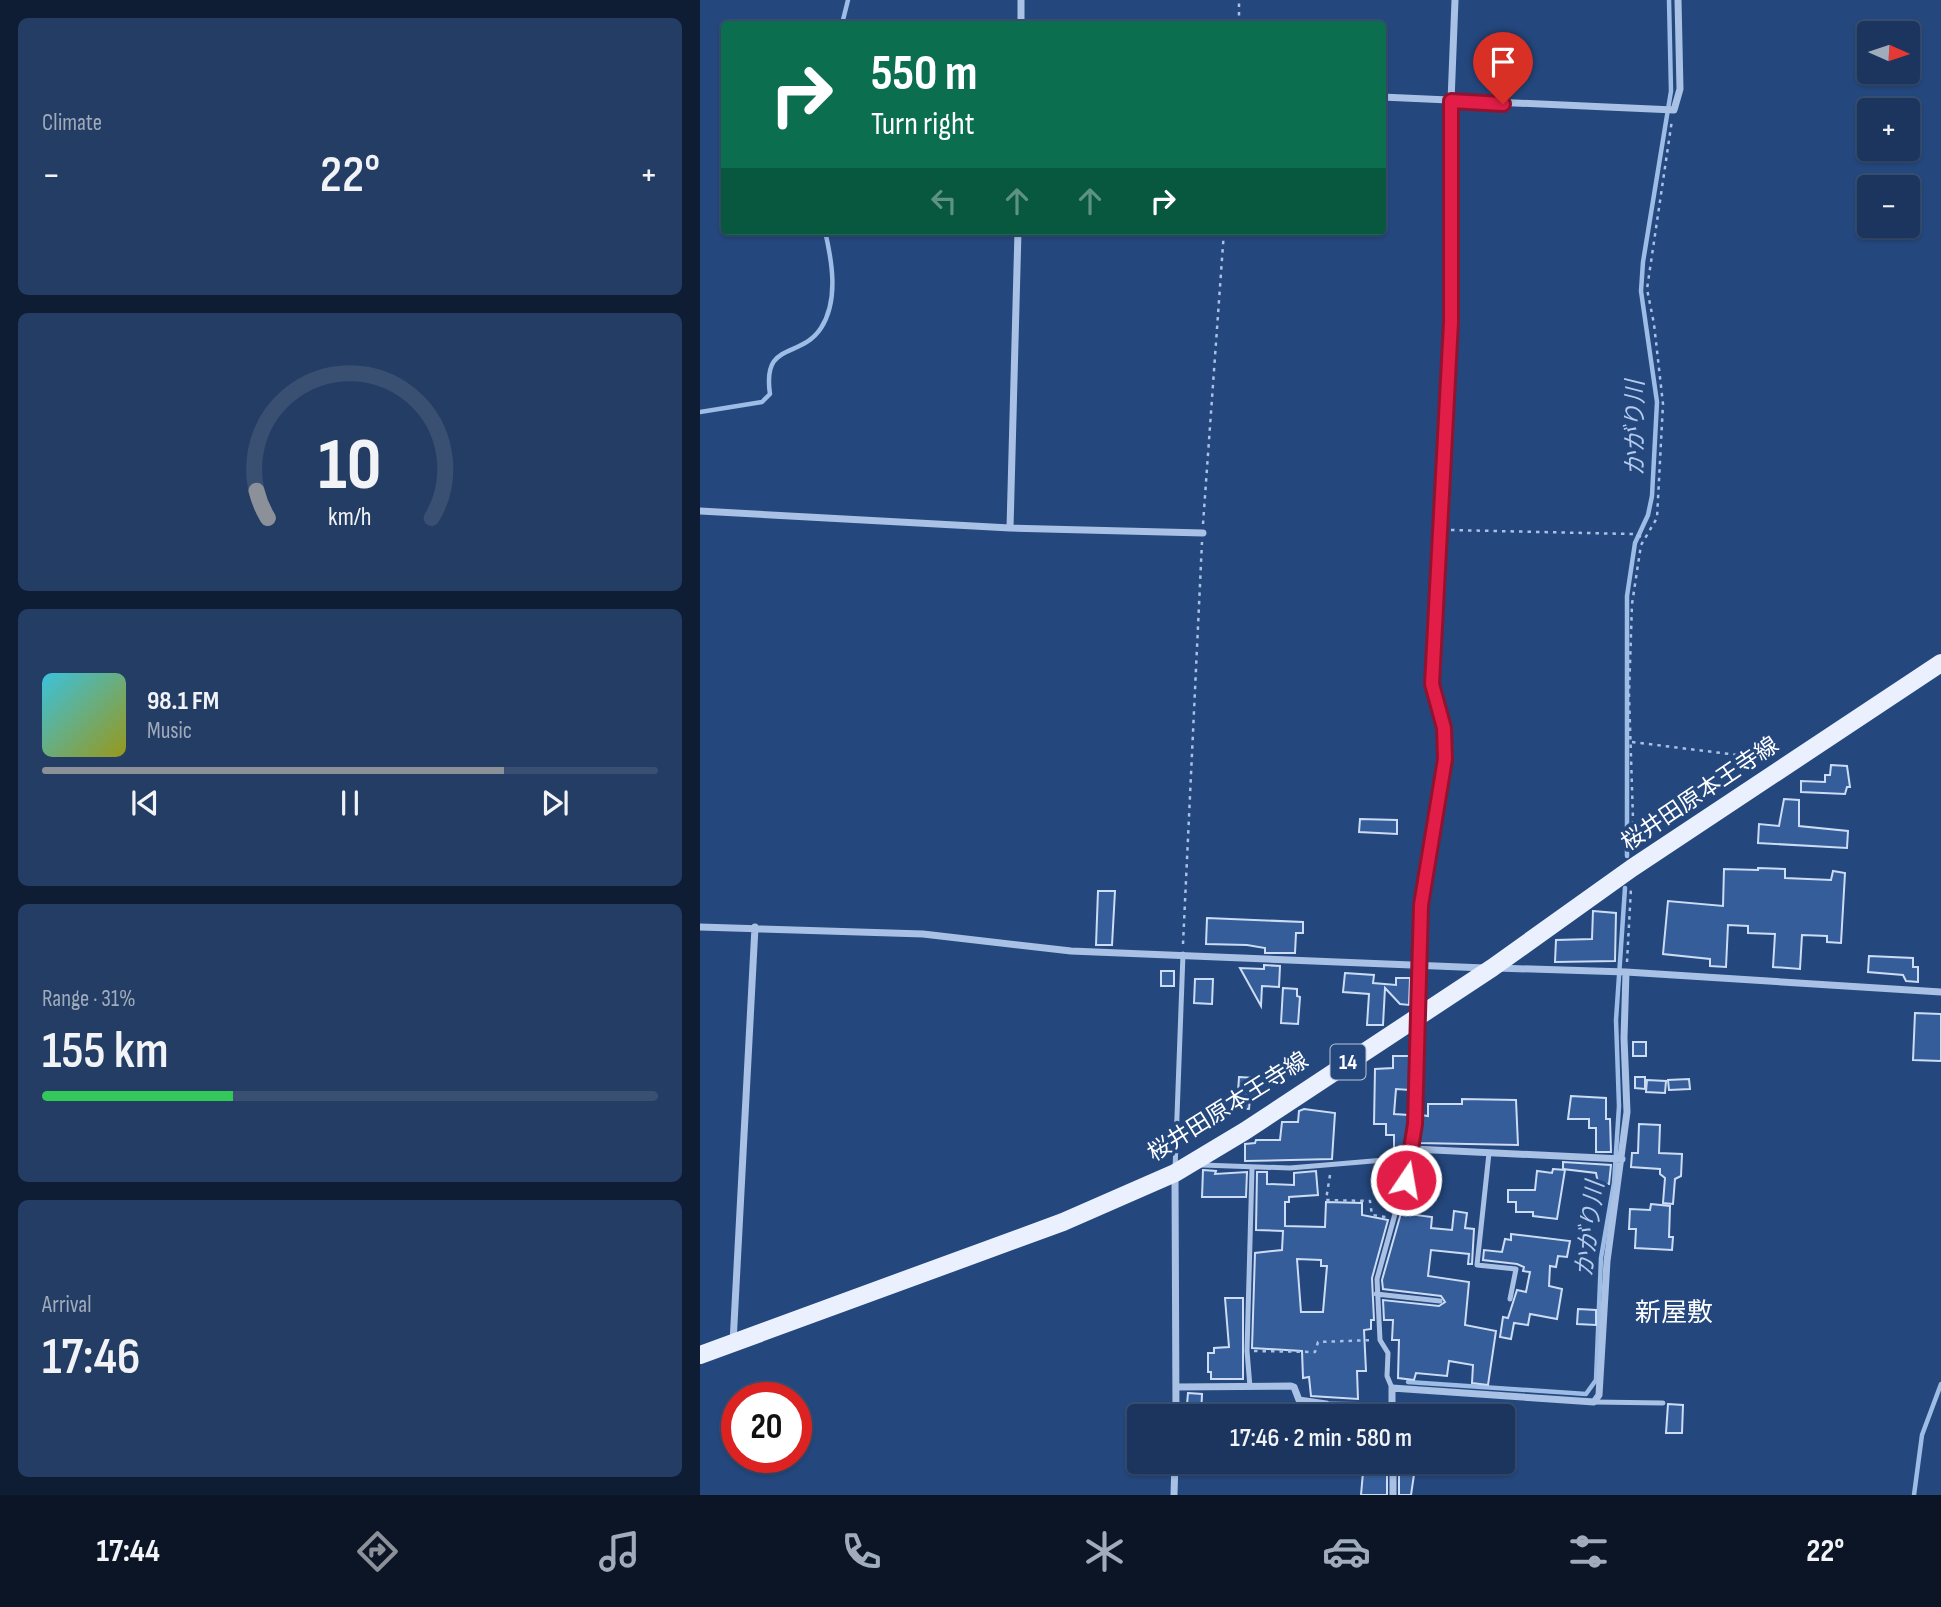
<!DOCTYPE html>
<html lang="en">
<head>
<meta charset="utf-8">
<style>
	:root { --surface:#1b355e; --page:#243d64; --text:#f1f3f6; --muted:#a0abbc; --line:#395073; --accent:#8c9099 }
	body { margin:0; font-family:"Sofia Sans Condensed","Noto Sans JP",sans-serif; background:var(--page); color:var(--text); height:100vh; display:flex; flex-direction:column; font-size:26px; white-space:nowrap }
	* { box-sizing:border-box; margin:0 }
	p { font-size:23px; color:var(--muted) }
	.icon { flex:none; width:38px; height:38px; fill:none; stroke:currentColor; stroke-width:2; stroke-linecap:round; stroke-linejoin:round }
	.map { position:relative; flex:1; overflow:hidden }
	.details { display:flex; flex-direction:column; gap:18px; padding:18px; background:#0f1d34; width:700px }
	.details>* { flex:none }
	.hud { position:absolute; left:21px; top:21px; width:665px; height:214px; border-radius:7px; box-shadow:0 2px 5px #0004,0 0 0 2px var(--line); background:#0b6e4f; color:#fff; overflow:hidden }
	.needle { width:46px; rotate:93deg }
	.fabs { position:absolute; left:1157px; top:21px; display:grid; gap:14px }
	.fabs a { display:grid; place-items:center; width:63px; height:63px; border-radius:7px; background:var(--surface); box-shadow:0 2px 5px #0004,0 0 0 2px var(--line); font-size:35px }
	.speed { position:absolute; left:21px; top:1382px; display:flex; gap:14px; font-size:35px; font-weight:700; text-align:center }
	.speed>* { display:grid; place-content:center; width:91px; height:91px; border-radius:50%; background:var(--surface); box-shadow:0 2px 5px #0004,0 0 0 2px var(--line); line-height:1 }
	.speed .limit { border:10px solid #d22; background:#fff; color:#111 }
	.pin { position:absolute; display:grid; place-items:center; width:60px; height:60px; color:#fff; margin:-72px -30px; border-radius:50% 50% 50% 0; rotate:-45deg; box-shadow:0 0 7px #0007 }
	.pin .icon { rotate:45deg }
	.me { position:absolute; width:77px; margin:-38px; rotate:12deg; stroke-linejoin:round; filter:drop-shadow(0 0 5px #0008) }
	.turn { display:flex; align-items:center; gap:24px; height:147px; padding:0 35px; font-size:32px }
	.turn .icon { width:91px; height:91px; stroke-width:2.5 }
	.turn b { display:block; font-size:49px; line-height:60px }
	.lanes { display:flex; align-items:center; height:66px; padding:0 35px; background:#0003; justify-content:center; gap:35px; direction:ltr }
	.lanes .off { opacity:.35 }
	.big { font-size:52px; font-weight:600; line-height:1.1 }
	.details .card { flex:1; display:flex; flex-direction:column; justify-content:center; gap:10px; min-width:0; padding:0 24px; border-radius:10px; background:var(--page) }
	.details .dial { align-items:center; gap:0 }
	.dial svg { height:182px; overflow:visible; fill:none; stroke:var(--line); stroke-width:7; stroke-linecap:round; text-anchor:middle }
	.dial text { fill:var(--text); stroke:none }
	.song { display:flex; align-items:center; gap:21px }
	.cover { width:84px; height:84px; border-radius:10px; background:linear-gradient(135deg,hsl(190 70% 55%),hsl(60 70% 35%)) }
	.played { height:7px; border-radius:4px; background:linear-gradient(90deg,var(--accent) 75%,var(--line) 75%) }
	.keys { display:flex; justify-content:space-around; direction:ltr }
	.heat { display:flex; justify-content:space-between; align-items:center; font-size:38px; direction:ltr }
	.charge { height:10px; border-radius:5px; background:linear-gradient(90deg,#34c759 31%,var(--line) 0) }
	.trip { position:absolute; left:427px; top:1404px; width:388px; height:70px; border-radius:7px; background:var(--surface); box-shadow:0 2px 5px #0004,0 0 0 2px var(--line); font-weight:600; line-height:70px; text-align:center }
	.menu { display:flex; height:112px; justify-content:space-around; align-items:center; background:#0b1526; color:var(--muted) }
	.menu .icon { width:49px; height:49px }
	.menu .on { color:var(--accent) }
	.menu b { font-size:32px; color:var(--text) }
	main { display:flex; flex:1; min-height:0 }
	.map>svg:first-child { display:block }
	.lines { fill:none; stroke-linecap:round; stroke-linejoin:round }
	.stream { stroke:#9dbce6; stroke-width:4.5 }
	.building { fill:#345d9a; stroke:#ccdcf4; stroke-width:2; fill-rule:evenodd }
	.path { stroke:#a9c1e5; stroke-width:2.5; stroke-dasharray:3.5 5; stroke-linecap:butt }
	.service { stroke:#a9c1e5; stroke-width:5 }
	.minor { stroke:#a9c1e5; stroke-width:7 }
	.primary { stroke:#eaf0fd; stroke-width:18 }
	.route-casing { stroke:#92132f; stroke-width:18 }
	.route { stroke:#e11d48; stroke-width:12 }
	.labels { text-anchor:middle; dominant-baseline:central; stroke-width:7; stroke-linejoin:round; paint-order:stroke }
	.shield { fill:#24477d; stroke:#bdc8d8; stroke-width:2 }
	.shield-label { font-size:21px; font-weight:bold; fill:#fff }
	.street-label { font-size:23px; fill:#fff; stroke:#24477d }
	.water-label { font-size:24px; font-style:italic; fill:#b4cbed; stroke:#24477d }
	.quarter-label { font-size:26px; fill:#fff; stroke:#24477d }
</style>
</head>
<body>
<main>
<section class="details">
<div class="card"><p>Climate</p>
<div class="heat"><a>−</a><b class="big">22°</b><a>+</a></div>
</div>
<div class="card dial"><svg viewBox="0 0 100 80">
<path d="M14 69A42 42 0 1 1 86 69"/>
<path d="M14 69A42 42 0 0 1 9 57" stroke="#8c9099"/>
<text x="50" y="56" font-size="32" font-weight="700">10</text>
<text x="50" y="72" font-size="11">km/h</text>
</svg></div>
<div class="card">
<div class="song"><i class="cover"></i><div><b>98.1 FM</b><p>Music</p></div></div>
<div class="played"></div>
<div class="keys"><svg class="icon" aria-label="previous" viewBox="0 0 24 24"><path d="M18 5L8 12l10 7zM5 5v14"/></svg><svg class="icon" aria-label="pause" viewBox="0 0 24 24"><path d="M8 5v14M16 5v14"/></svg><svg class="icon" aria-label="next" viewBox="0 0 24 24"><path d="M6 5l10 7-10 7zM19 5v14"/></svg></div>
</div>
<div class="card"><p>Range · 31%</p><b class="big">155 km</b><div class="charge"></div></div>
<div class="card"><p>Arrival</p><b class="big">17:46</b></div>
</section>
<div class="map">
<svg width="1241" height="1495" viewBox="0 0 1241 1495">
	<rect width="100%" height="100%" fill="#24477d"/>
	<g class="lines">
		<path class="stream" d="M142 24 148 0
			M0 412 62 402 70 394C62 340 100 360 121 328 139 300 132 261 125 231
			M927 856V596L935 543 948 515 952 496 957 402 941 291 943 262 971 91 969 0
			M708 1382 886 1394 896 1380 901 1258 914 1183 919 1106 916 1020 925 888
			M1214 1495 1222 1435 1241 1384"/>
	</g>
	<path class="building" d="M1131 765 1147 766 1150 787H1147L1145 794 1101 792V781L1125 782V775H1130Z
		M1084 799 1099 800V826L1148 831 1147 848 1058 843 1059 824 1079 826Z
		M660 819 697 820V834L659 832Z
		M1058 868 1085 869V878L1131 880 1133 871 1145 873 1141 943 1127 942V936L1102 935 1100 969 1073 967 1075 934 1048 933V926L1028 925 1026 967 1010 966V959L963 954 968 901 1023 906 1024 869 1058 870Z
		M398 891H415L412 945H396Z
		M893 911 916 913 915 961 855 962 856 940 892 939Z
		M507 918 603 922V933H596L595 953H565V948L547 945 506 944Z
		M1169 956 1213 958V967H1218V982L1206 981 1203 975 1168 972Z
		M564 965 580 966 579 987 562 986 561 1006 540 968 564 969Z
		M461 971H474V986H461Z
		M645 973 674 975 673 983 696 985V978H710L709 1005 700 1004 685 988 683 1025H667L669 994 643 992Z
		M495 979H513L512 1004 494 1003Z
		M583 988 597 989V996L600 997 598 1024 581 1023Z
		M1215 1013 1241 1014V1061L1213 1060Z
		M933 1042H946V1056H933Z
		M693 1056H711L710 1090 696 1089 694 1114 709 1115 706 1149H694V1135H686V1124H674L675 1069 693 1068Z
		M539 1077 556 1078 554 1097 550 1099 549 1109 537 1108Z
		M935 1077H945V1089L935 1088Z
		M989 1079 990 1089 969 1090 968 1080Z
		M947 1080 966 1081 965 1093 946 1092Z
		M871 1096 906 1098V1119H910L911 1152H896V1128H889V1119H868Z
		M762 1099 816 1100 818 1145 719 1143 721 1115 728 1116V1104H762Z
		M604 1109 635 1113 632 1159 545 1161V1144L555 1143 556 1140H580L582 1122H598L599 1111Z
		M939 1124 960 1125 959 1153 982 1154 981 1176 975 1179 973 1204 963 1203 965 1178 960 1174V1169L931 1167 932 1153H938Z
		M863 1162 911 1165 909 1184 898 1183 896 1173 863 1169Z
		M853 1169 865 1170 857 1219 833 1216V1212H816V1202H808V1190H835L837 1171 852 1173Z
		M503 1170 516 1171 515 1174 547 1172 546 1197H502Z
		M616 1171 618 1195 589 1197V1202H585V1226L625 1227 626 1202 662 1203V1215L688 1220 672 1278 674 1320H671V1329L664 1330 666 1371H657L658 1399 611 1396 609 1377 603 1378 602 1351 552 1348 555 1253 582 1250 583 1231 556 1230 557 1172H567V1184L594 1185V1173ZM597 1259 621 1260V1266H627L623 1312H601Z
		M951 1204 970 1206 969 1237H973L972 1250 935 1248 936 1229H929L930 1209 950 1210Z
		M754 1211 767 1213 765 1228 774 1229 772 1264H768L769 1254 731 1250 728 1276 769 1282 765 1325 796 1331 788 1385 772 1383 773 1365 749 1361 747 1376 716 1373 714 1380 698 1378 699 1340H692L693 1320H684L683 1300 739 1306 745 1302 741 1296 683 1289 682 1280 701 1213 732 1217 731 1228 752 1230Z
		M811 1234 870 1241 867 1257 858 1256 856 1267 850 1266 849 1286 862 1289 857 1319 830 1314 828 1325 814 1323 811 1339 800 1337 803 1317 808 1318 817 1290 826 1292 830 1272 823 1271 824 1267 817 1264 783 1260 784 1250 802 1252 805 1239 811 1240Z
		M525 1298H543V1379H511V1372H508V1353H514V1348L529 1347Z
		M878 1309 896 1310V1325L877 1324Z
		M488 1393 502 1394 501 1416H486Z
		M968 1404 983 1405 982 1433H966Z
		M664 1461H687V1495H661Z
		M699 1461H716L711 1495H699Z"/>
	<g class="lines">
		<path class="path" d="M539 24V0
			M503 524 524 231
			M751 530 932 534 946 538
			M932 742 1070 759
			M934 850 929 695 932 604 941 545 957 518 963 404 954 324 947 289 972 120
			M483 944 502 542
			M927 962 931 888
			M630 1175 626 1200 670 1201 672 1215 686 1217
			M554 1351 615 1352 618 1342 673 1340"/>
		<path class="service" d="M789 1153 777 1265 816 1269 810 1299
			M502 1165 590 1168 708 1158
			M475 1170 483 954
			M676 1294 740 1301
			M550 1387 547 1351 552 1168
			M692 1388 687 1376 688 1353 680 1340 677 1279 713 1149
			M894 1402 963 1403
			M626 1404 692 1405"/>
		<path class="minor" d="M321 0V24
			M755 0 751 101V322L732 684 744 728 745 759 721 905 720 1013 713 1149 922 1159
			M682 97 974 110 980 89 978 0
			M0 511 310 528 503 533
			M310 528 318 231
			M0 927 223 934 371 951 785 968
			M797 968 926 972 1241 992
			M475 1175 476 1416
			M33 1343 55 927
			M476 1387 591 1386 594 1387 599 1400 626 1404
			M692 1416V1388L894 1402 899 1395 907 1261 927 1112 924 1038 926 972
			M693 1461V1495
			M474 1495 475 1461"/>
		<path class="primary" d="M0 1355 363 1222 475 1173 545 1131 792 968 932 868 1241 663"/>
	</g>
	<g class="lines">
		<defs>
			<path id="route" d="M706 1180 715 1124 721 905 745 759 744 728 732 684 751 322V101L803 104"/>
		</defs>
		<use href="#route" class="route-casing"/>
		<use href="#route" class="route"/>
	</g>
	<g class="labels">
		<rect class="shield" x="630.5" y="1044.5" width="35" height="35" rx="5"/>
		<g class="shield-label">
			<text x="648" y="1062">14</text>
		</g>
		<g class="street-label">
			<text transform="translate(1000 794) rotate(-34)">桜井田原本王寺線</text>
			<text transform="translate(528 1107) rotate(-32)">桜井田原本王寺線</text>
		</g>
		<g class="water-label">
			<text transform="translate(935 428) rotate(-90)">かがり川</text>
			<text transform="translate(890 1229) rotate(-83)">かがり川</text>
		</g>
		<g class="quarter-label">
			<text x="974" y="1313">新屋敷</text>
		</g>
	</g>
</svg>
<div class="fabs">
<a><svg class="needle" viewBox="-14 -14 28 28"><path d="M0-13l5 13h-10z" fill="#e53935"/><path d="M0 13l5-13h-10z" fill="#a0abbc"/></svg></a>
<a>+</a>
<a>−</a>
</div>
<div class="speed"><div class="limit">20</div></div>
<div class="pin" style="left:803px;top:104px;background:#d93025"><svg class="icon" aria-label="arrive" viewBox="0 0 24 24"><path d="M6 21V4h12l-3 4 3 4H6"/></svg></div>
<svg class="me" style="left:706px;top:1180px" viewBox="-20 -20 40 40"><circle r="17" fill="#e11d48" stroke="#fff" stroke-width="3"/><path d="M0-11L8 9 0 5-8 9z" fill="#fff"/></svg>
<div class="trip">17:46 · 2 min · 580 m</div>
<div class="hud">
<div class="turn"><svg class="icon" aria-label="right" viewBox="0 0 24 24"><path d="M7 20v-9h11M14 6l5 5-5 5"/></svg><div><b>550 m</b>Turn right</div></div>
<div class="lanes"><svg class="icon off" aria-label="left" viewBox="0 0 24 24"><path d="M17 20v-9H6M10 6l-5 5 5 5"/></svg><svg class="icon off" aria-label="ahead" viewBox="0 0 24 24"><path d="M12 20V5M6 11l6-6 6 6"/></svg><svg class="icon off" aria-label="ahead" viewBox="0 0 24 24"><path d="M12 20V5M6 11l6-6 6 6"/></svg><svg class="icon" aria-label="right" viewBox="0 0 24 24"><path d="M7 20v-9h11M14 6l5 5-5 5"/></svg></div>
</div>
</div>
</main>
<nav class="menu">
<b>17:44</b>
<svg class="icon on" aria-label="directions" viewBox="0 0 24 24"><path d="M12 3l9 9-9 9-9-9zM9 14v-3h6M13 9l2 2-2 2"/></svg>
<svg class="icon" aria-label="music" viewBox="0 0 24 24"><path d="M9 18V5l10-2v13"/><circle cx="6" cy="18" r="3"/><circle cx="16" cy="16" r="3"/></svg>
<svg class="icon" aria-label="phone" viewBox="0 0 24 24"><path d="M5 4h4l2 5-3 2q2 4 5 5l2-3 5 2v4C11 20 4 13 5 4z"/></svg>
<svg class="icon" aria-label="climate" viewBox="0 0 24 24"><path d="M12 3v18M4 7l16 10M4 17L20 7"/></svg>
<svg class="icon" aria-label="car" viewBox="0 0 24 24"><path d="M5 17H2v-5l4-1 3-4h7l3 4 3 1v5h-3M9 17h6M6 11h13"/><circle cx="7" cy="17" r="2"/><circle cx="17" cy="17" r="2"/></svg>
<svg class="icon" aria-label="filters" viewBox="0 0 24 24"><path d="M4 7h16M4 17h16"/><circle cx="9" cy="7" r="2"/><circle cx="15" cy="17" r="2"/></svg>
<b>22°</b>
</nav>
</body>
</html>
